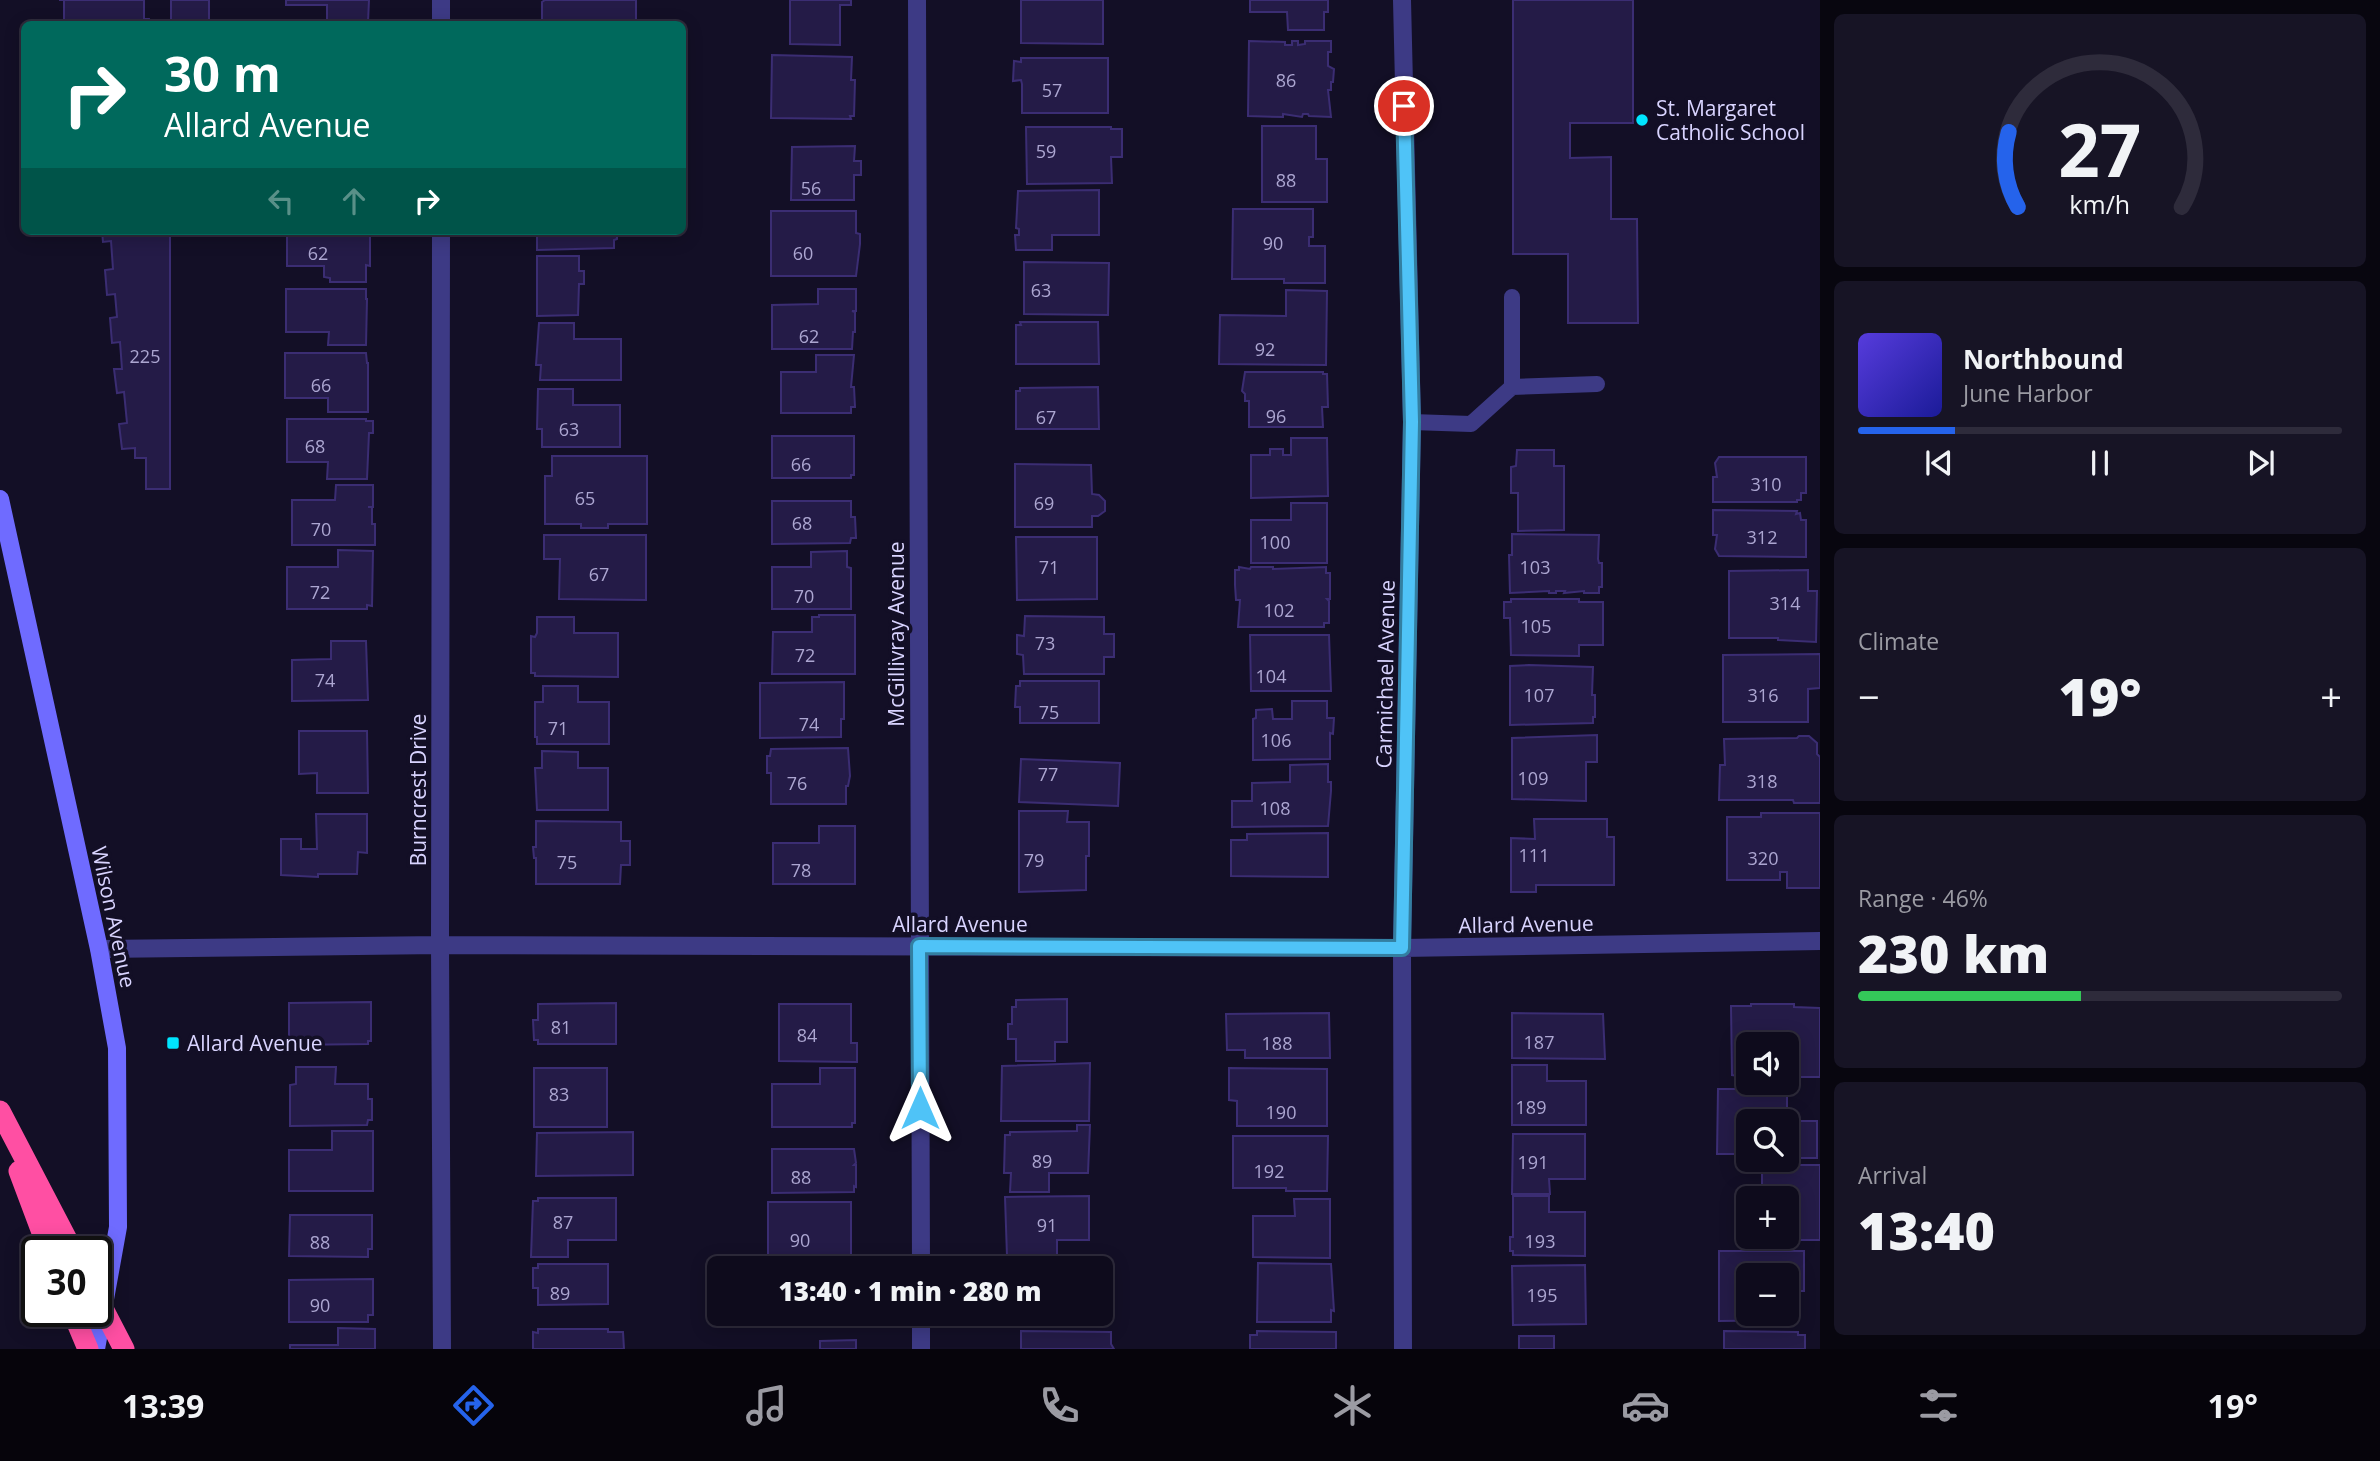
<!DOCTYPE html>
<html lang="en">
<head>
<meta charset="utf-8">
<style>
	:root { --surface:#0e0b1c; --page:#171425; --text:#f1f3f6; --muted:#9b9ba3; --line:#2e2b3b; --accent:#2563eb }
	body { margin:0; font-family:"Open Sans",sans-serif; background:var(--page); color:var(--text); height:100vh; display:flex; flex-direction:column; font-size:26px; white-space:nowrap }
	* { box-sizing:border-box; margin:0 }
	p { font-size:23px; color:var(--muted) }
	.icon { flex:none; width:38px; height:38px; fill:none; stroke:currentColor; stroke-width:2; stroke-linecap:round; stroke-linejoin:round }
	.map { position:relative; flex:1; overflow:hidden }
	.panel { display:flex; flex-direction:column; gap:14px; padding:14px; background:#08060f; width:560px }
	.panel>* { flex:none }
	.hud { position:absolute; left:21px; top:21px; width:665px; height:214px; border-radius:10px; box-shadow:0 4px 18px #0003,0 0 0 2px var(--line); background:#00695c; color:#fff; overflow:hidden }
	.controls { position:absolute; left:1736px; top:1032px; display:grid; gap:14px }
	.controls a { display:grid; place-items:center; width:63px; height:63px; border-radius:10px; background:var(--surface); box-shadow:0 4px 18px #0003,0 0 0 2px var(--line); font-size:35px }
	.speed { position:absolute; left:21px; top:1236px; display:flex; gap:14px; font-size:35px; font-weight:700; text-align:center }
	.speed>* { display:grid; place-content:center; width:91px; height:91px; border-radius:50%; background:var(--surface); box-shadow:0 4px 18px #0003,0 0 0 2px var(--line); line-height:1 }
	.speed .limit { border:4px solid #111; border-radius:10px; background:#fff; color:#111 }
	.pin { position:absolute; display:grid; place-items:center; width:60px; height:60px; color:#fff; margin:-30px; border:4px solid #fff; border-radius:50%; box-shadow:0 2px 7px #0007 }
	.me { position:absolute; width:77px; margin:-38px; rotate:0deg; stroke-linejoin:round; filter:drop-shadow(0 0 5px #0008) }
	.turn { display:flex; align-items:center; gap:24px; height:147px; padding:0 28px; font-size:32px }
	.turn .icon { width:91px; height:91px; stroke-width:2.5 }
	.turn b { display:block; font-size:49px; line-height:60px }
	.lanes { display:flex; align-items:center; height:66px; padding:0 28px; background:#0003; justify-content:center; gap:35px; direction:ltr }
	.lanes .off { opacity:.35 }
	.big { font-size:52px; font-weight:800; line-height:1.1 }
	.panel .card { flex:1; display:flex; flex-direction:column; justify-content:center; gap:10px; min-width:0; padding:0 24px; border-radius:10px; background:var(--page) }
	.panel .dial { align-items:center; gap:0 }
	.dial svg { height:182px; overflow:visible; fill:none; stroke:var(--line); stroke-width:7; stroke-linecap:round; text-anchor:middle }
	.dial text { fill:var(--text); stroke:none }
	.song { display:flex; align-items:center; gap:21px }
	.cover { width:84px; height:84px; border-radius:10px; background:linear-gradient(135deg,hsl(250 70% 55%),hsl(240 70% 35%)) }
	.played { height:7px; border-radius:4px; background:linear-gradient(90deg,var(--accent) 20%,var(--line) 20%) }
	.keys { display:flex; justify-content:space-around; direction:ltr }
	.heat { display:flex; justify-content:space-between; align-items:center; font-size:38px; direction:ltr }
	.charge { height:10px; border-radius:5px; background:linear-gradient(90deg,#34c759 46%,var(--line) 0) }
	.trip { position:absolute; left:707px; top:1256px; width:406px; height:70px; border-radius:10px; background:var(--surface); box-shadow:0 4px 18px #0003,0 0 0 2px var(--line); font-weight:800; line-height:70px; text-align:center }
	.tabs { display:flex; height:112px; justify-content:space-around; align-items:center; background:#06040b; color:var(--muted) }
	.tabs .icon { width:49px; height:49px }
	.tabs .on { color:var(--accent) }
	.tabs b { font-size:32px; color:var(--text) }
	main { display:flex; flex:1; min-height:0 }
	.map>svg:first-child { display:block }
	.building { fill:#241b47; stroke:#3b2d73; stroke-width:2; fill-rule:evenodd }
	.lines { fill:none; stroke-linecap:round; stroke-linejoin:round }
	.lane { stroke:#3d3a85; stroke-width:16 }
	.street { stroke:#3d3a85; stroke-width:18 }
	.secondary { stroke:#6f6bff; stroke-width:18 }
	.highway { stroke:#ff4fa3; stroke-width:21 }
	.highway-bridge { stroke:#ff4fa3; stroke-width:21 }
	.route-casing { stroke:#337fa1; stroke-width:18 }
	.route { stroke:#4fc3f7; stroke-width:12 }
	.poi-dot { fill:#00e5ff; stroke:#130f26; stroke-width:2.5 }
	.labels { text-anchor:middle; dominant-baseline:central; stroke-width:7; stroke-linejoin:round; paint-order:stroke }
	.number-label { font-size:18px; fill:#aca6d1 }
	.poi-label { font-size:21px; fill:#d9d4ff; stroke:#130f26; text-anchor:start }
	.street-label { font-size:21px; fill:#d9d4ff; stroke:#130f26 }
</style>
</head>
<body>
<main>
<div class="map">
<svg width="1820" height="1349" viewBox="0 0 1820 1349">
	<rect width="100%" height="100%" fill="#130f26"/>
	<path class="building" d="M59 0H144V19H149L150 24H64V0Z
		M171 0H209V23L171 22Z
		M286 0H369L368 22H327V5H286Z
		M545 0H636V24H542V2Z
		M790 0H851V5H840V45L790 44Z
		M1021 0H1103V44L1021 43Z
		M1250 0H1328V12H1324V30H1288L1287 12H1250Z
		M1513 0H1633V123H1570V158L1611 157V219H1637L1638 323H1568V254H1513Z
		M1249 41 1285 42V45H1292V41H1298V45L1305 44V41H1331V52H1328V66L1334 69 1333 82H1331V90H1328L1331 117 1309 116 1308 114H1303L1302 117 1283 114V117L1248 116Z
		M772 55 852 57 851 80H855L854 116H850L851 119 771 118Z
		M1021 58H1108V113H1022V84L1021 80 1013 81 1014 61 1021 62Z
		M1262 126H1316V159H1327V202H1262Z
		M1026 127H1111V129H1122V157H1111L1112 183 1027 184Z
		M855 146 854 161H861V175H854V200H791L792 147Z
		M1099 190V235H1052V250H1016L1015 235H1019V229L1016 228 1018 191Z
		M1233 209H1313V237H1309V246H1325V283H1284V279H1232Z
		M771 211H856V233L860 234V244L856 276H771Z
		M102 231H170V489H146V458H135V448L122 449 119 424 127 423 124 392 117 393 114 369H122L120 342 112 343 110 318 117 317 115 294 107 295 105 270 113 269 111 241 103 242Z
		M287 231H370V266L366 265V282H330V278L324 277V266H287Z
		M537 231H617V239L614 240V248L537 250Z
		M537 256H579V271H584V284H579L578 315 537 316Z
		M1024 262 1109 263 1108 315 1024 314Z
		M286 289H366V299H367L366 345H328L329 332H286Z
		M818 289H856V311H852L855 312V332H853L852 349H772V305L818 304Z
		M1286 290 1327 291 1326 365 1219 364 1220 315 1286 316Z
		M1020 322H1098L1099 364H1016V325H1021Z
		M539 323H574V339H621V380H540L541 365H536Z
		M285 353H366L367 363H368V412H328V398H285Z
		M816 355H854L851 387H854L855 407H851V413H781V372H816Z
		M1245 372H1323V374H1327L1328 407H1322L1323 427H1249V401H1245V394L1242 391Z
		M1098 387 1099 429H1016V391H1020V388Z
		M538 389H573V405H620V447H542V429H537Z
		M287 419H366V421H373V433H369L367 479H327L328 462H287Z
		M772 436H854V475H851V478H772Z
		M1291 438H1327L1328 496 1251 498V455H1270V449H1283V455H1291Z
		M1517 450H1554V466H1564V530L1518 531V493H1511V467L1516 466Z
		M552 456H647V524H608V528H581V524H545V476H552Z
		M1719 457H1806V493H1801V500H1797V502H1713V477H1717L1715 463Z
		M1015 464 1091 465 1092 494 1099 495 1105 501V511L1098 516H1092V527H1015Z
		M336 485H373V507H368H372V524H375V545H292V500H335Z
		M772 501H851V517H855L856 538H851L850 543 772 544Z
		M1291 503H1327V563H1251V520H1291Z
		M1713 510 1797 511 1796 514 1800 513 1801 520H1806V557L1719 556 1715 549 1717 535H1713Z
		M1512 534 1599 535 1598 559 1599 563H1602V587H1599V593H1584V591L1564 593 1565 591H1556V593H1549V591L1510 593 1509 555H1512Z
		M544 535H646V600L559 599 560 559H544Z
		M1016 537H1097V599L1017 600Z
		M338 550 373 551 372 606 367 605V609H287V567H338Z
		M847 551V567L851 568V609H772V567H811V552Z
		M1239 567 1250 569 1251 567H1273V569L1326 567V573H1330V599H1327L1329 601V623H1324V627H1238L1240 600H1236L1235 585V570H1239Z
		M1808 570V591H1817L1816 642 1778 640V638H1729V571Z
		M1511 599H1579V602H1603V645H1579V656L1511 655 1510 618H1504V602H1511Z
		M819 615H855V674H772L773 632H812V617H819Z
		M1025 616 1104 617V634H1114V657H1104V674H1024L1023 655 1017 654V635L1024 636Z
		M537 617H574V633H618V677L535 676V673H531V636L535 637 537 633Z
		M1250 635H1329L1331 691H1251Z
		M331 641H366L368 700 292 701V660L331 659Z
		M1820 654V688L1808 689V722H1723V655Z
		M1529 665 1593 667 1592 695H1595V717H1593V723L1510 725V666Z
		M1020 681H1099V723H1020V707H1015L1016 686H1020Z
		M844 682V719H841V737L760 738V683Z
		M543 686H578V702H609V744H537V737H535V702H543Z
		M1292 701H1327V718H1334L1333 734 1330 733V759L1253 760V719L1256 718V710L1272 709 1273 719H1292Z
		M299 731H367L368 793H317V773L299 774Z
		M1597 735V762H1586V801L1512 799V738Z
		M1799 736H1809L1817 743V754L1820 757V803H1794L1793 800H1719L1720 765H1725L1724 739 1797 738Z
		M848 748 850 776 848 786H846V804H771V773H767V756H770L771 749Z
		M542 751 578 752V768H608V810H537L535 768H542Z
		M1021 759 1120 763 1118 806 1019 802Z
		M1328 764V782H1331V791L1328 826 1232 827V801H1252V783L1290 782V765Z
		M1019 811H1068L1067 822H1089V856H1086V890L1019 892Z
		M1761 813H1820V888H1787V872H1780V880H1727V817H1761Z
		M316 814H367V853L358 852 357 874H318V877L281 875V839H301V849H317Z
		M1534 819H1607V837H1614V885H1536V892H1511V838L1535 839Z
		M536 821 621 822V841H630V865H621L620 884H536V858H534L533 847H536Z
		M819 826H855V884H773V843H819Z
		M1328 833V877L1231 876V840H1247V834Z
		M1067 999V1042H1055V1061H1016V1039H1008V1024H1012V1007H1016V1000Z
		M371 1002V1041H368V1044L289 1045V1003Z
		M616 1003V1044H538V1040H534L533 1020H538V1004Z
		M779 1004H851V1043H857V1062L779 1061Z
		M1751 1004H1794V1007L1820 1008V1077H1787V1045H1748V1077L1732 1075 1731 1006H1751Z
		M1329 1013 1330 1058H1245V1050H1227L1226 1014Z
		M1512 1013 1603 1014 1605 1059 1512 1058Z
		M1090 1063 1089 1121H1001L1002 1066Z
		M1512 1065H1547V1081H1586V1125H1512Z
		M296 1067H336L335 1084H368V1099H372V1120H368L367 1125 290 1126V1085L296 1084Z
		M534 1068H607V1127H534Z
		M820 1068H855V1123H852V1127H772V1084H820Z
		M1229 1068 1327 1069V1126H1237V1101L1229 1100Z
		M1718 1089H1787V1121H1817V1158H1787V1122H1748V1154H1717Z
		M1077 1125H1090L1088 1173H1049V1192H1010L1011 1173H1004L1005 1135H1010V1132L1077 1131Z
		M332 1131H373V1191H289V1150H332Z
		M633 1132V1175L536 1176 537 1133Z
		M1513 1134H1585V1179H1549L1550 1194H1512Z
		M1233 1136H1328L1327 1191H1286V1188H1233Z
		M772 1149H854L856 1163 854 1165H856V1187L854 1186V1192L772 1193Z
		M1762 1165H1820V1240H1786L1787 1199H1762Z
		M1089 1196V1240H1057V1256H1007L1005 1197Z
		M1513 1196H1549V1212H1585V1256L1513 1255V1251H1510V1237H1513Z
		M538 1198H616V1240H568V1257H531L533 1201H538Z
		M1294 1199H1330V1258L1253 1257V1216H1295Z
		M768 1202H851V1257H768Z
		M290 1215H372V1249H368V1257L289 1256Z
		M1719 1251H1804V1291H1796L1797 1320 1719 1321ZM1748 1276H1787V1314H1748Z
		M822 1263 858 1264V1269H822Z
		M1258 1263 1331 1264 1334 1311 1331 1310V1322H1257Z
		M538 1264H608V1304L538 1305V1288H533V1268H538Z
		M1019 1264 1099 1265V1269H1017H1019Z
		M1585 1265 1586 1324 1513 1325 1512 1266Z
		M373 1279V1315H368V1322H289V1280Z
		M749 1314H855V1317H851V1323L749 1322Z
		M1014 1314H1050L1049 1322H1013Z
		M338 1328 375 1329V1349H290V1345H338Z
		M538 1329H608V1332H623L624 1349H533V1332L538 1333Z
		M1021 1331 1111 1332V1344L1114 1349H1021Z
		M1257 1331 1336 1332V1349H1250V1335H1257Z
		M1724 1331 1798 1332V1335H1805V1349H1724Z
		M1519 1336H1554V1349H1519Z
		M856 1340V1349H820V1341Z"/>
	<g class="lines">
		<path class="lane" d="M1512 387V297
			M1412 422 1471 424 1512 387 1597 384"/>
		<path class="street" d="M917 0 921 1269
			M1402 0 1412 422 1402 948 1403 1349
			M441 24V0
			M441 231 440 945 442 1349
			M99 949 440 945 1402 948 1820 941
			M921 1314V1349"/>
		<path class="secondary" d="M0 499 99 949 117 1048 118 1227 96 1349"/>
		<path class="highway" d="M0 1111 73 1251
			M19 1171 49 1251
			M72 1311 88 1349"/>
		<path class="highway-bridge" d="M96 1295 124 1349"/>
	</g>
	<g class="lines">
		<defs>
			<path id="route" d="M920 1108 919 946 1402 948 1412 422 1404 106"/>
		</defs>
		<use href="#route" class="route-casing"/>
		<use href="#route" class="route"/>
	</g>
	<g class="poi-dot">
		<circle cx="1642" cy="120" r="7"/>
		<rect x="166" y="1036" width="14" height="14" rx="3.5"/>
	</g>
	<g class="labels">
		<g class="number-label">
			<text x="1286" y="80">86</text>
			<text x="1052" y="90">57</text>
			<text x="1046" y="151">59</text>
			<text x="1286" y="180">88</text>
			<text x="811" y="188">56</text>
			<text x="1273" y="243">90</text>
			<text x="318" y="253">62</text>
			<text x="803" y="253">60</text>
			<text x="1041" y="290">63</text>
			<text x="809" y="336">62</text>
			<text x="1265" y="349">92</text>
			<text x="145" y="356">225</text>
			<text x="321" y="385">66</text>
			<text x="1276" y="416">96</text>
			<text x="1046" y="417">67</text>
			<text x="569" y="429">63</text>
			<text x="315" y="446">68</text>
			<text x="801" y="464">66</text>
			<text x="1766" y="484">310</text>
			<text x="585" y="498">65</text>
			<text x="1044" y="503">69</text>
			<text x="802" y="523">68</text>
			<text x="321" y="529">70</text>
			<text x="1762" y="537">312</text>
			<text x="1275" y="542">100</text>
			<text x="1049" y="567">71</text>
			<text x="1535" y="567">103</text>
			<text x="599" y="574">67</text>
			<text x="320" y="592">72</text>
			<text x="804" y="596">70</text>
			<text x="1785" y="603">314</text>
			<text x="1279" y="610">102</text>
			<text x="1536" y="626">105</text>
			<text x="1045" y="643">73</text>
			<text x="805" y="655">72</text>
			<text x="1271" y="676">104</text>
			<text x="325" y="680">74</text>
			<text x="1539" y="695">107</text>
			<text x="1763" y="695">316</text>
			<text x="1049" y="712">75</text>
			<text x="809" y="724">74</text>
			<text x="558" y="728">71</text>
			<text x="1276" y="740">106</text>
			<text x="1048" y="774">77</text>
			<text x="1533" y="778">109</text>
			<text x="1762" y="781">318</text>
			<text x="797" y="783">76</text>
			<text x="1275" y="808">108</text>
			<text x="1534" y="855">111</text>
			<text x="1763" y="858">320</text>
			<text x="1034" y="860">79</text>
			<text x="567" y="862">75</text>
			<text x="801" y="870">78</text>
			<text x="561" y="1027">81</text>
			<text x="807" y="1035">84</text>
			<text x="1539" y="1042">187</text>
			<text x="1277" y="1043">188</text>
			<text x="559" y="1094">83</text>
			<text x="1531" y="1107">189</text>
			<text x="1281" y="1112">190</text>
			<text x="1042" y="1161">89</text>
			<text x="1533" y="1162">191</text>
			<text x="1269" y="1171">192</text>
			<text x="801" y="1177">88</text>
			<text x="563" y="1222">87</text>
			<text x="1047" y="1225">91</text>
			<text x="800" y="1240">90</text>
			<text x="1540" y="1241">193</text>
			<text x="320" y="1242">88</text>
			<text x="560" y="1293">89</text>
			<text x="1542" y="1295">195</text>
			<text x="320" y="1305">90</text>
		</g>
		<g class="poi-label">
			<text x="1656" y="108">St. Margaret<tspan x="1656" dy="24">Catholic School</tspan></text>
			<text x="187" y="1043">Allard Avenue</text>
		</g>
		<g class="street-label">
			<text transform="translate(896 634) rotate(-90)">McGillivray Avenue</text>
			<text transform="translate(1385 674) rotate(-89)">Carmichael Avenue</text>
			<text transform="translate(418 790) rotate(-90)">Burncrest Drive</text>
			<text transform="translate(114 917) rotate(78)">Wilson Avenue</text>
			<text x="960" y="924">Allard Avenue</text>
			<text transform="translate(1526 924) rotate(-1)">Allard Avenue</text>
		</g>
	</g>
</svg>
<div class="controls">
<a><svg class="icon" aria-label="sound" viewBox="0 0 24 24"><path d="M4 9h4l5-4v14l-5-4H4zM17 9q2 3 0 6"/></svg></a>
<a><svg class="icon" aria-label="search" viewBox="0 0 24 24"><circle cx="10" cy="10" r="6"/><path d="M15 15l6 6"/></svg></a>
<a>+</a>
<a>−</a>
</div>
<div class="speed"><div class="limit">30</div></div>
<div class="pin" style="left:1404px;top:106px;background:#d93025"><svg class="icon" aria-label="arrive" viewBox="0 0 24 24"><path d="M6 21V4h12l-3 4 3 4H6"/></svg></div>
<svg class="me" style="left:920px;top:1108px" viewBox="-20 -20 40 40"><path d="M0-17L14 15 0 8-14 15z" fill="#4fc3f7" stroke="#fff" stroke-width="4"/></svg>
<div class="trip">13:40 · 1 min · 280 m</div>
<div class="hud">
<div class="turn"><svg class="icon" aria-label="right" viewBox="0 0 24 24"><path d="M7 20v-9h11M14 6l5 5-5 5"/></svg><div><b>30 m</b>Allard Avenue</div></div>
<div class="lanes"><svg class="icon off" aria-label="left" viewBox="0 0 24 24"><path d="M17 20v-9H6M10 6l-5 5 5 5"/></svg><svg class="icon off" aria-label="ahead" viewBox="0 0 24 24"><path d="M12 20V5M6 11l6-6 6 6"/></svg><svg class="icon" aria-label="right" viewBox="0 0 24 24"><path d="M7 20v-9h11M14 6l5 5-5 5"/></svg></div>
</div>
</div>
<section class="panel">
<div class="card dial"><svg viewBox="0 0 100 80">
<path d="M14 69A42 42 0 1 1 86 69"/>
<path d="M14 69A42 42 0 0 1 10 36" stroke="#2563eb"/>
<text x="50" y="56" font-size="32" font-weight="700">27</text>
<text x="50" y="72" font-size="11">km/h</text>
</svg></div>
<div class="card">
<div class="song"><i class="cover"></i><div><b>Northbound</b><p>June Harbor</p></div></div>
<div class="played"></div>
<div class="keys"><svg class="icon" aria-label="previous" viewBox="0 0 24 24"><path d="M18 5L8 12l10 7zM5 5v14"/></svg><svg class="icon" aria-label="pause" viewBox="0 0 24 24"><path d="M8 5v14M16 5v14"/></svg><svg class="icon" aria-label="next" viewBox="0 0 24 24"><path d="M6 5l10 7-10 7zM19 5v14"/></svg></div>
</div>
<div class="card"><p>Climate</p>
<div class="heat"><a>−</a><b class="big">19°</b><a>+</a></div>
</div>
<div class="card"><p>Range · 46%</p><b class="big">230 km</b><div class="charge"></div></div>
<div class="card"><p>Arrival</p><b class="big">13:40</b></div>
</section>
</main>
<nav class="tabs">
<b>13:39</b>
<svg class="icon on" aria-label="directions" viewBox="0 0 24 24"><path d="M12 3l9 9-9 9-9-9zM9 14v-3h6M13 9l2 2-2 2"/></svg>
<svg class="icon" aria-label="music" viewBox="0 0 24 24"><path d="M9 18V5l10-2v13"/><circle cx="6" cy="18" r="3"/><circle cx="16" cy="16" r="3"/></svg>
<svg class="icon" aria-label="phone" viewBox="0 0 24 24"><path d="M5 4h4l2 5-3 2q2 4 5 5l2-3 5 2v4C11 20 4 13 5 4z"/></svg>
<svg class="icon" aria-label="climate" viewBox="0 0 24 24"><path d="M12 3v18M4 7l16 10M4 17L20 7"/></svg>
<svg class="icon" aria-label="car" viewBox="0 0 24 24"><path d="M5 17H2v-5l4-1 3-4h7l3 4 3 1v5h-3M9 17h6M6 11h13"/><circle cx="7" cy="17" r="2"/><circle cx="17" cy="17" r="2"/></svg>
<svg class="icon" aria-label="filters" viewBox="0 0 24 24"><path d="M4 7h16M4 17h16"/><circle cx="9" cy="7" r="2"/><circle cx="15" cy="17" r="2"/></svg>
<b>19°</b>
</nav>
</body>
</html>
